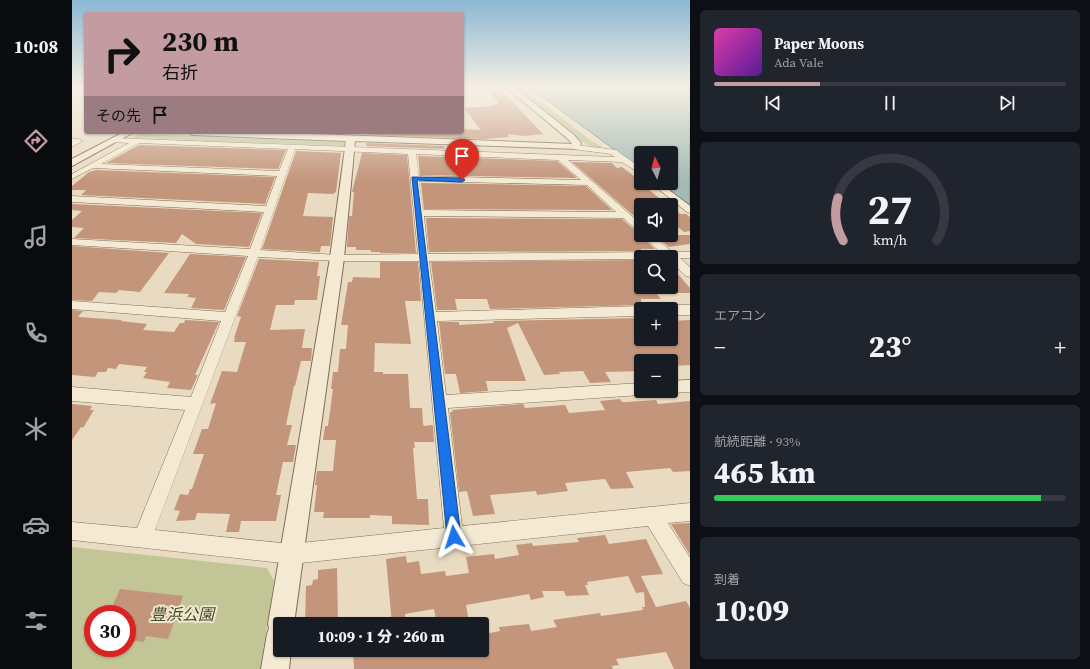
<!DOCTYPE html>
<html lang="ja">
<head>
<meta charset="utf-8">
<style>
	:root { --surface:#171b24; --page:#20242c; --text:#f1f3f6; --muted:#9ea1a6; --line:#363941; --accent:#c29ca0 }
	body { margin:0; font-family:"Source Serif 4","Noto Sans JP",serif; background:var(--page); color:var(--text); height:100vh; display:flex; flex-direction:column; font-size:15px; white-space:nowrap }
	* { box-sizing:border-box; margin:0 }
	p { font-size:13px; color:var(--muted) }
	.icon { flex:none; width:22px; height:22px; fill:none; stroke:currentColor; stroke-width:2; stroke-linecap:round; stroke-linejoin:round }
	.map { position:relative; flex:1; overflow:hidden }
	.sheet { display:flex; flex-direction:column; gap:10px; padding:10px; background:#0d0f14; width:400px }
	.sheet>* { flex:none }
	.hud { position:absolute; left:12px; top:12px; width:380px; height:122px; border-radius:4px; box-shadow:0 1px 3px #0004; background:#c29ca0; color:#111; overflow:hidden }
	.needle { width:26px; rotate:354deg }
	.controls { position:absolute; left:562px; top:146px; display:grid; gap:8px }
	.controls a { display:grid; place-items:center; width:44px; height:44px; border-radius:4px; background:var(--surface); box-shadow:0 1px 3px #0004; font-size:20px }
	.speed { position:absolute; left:12px; top:605px; display:flex; gap:8px; font-size:20px; font-weight:700; text-align:center }
	.speed>* { display:grid; place-content:center; width:52px; height:52px; border-radius:50%; background:var(--surface); box-shadow:0 1px 3px #0004; line-height:1 }
	.speed .limit { border:6px solid #d22; background:#fff; color:#111 }
	.pin { position:absolute; display:grid; place-items:center; width:34px; height:34px; color:#fff; margin:-41px -17px; border-radius:50% 50% 50% 0; rotate:-45deg; box-shadow:0 0 4px #0007 }
	.pin .icon { rotate:45deg }
	.me { position:absolute; width:44px; margin:-22px; rotate:354deg; stroke-linejoin:round; filter:drop-shadow(0 0 3px #0008) }
	.turn { display:flex; align-items:center; gap:14px; height:84px; padding:0 12px; font-size:18px }
	.turn .icon { width:52px; height:52px; stroke-width:2.5 }
	.turn b { display:block; font-size:28px; line-height:34px }
	.then { display:flex; align-items:center; height:38px; padding:0 12px; background:#0003; gap:8px; font-size:15px }
	.big { font-size:30px; font-weight:800; line-height:1.1 }
	.sheet .card { flex:1; display:flex; flex-direction:column; justify-content:center; gap:6px; min-width:0; padding:0 14px; border-radius:6px; background:var(--page) }
	.sheet .dial { align-items:center; gap:0 }
	.dial svg { height:104px; overflow:visible; fill:none; stroke:var(--line); stroke-width:7; stroke-linecap:round; text-anchor:middle }
	.dial text { fill:var(--text); stroke:none }
	.song { display:flex; align-items:center; gap:12px }
	.cover { width:48px; height:48px; border-radius:6px; background:linear-gradient(135deg,hsl(320 70% 55%),hsl(270 70% 35%)) }
	.played { height:4px; border-radius:2px; background:linear-gradient(90deg,var(--accent) 30%,var(--line) 30%) }
	.keys { display:flex; justify-content:space-around; direction:ltr }
	.heat { display:flex; justify-content:space-between; align-items:center; font-size:22px; direction:ltr }
	.charge { height:6px; border-radius:3px; background:linear-gradient(90deg,#34c759 93%,var(--line) 0) }
	.trip { position:absolute; left:201px; top:617px; width:216px; height:40px; border-radius:4px; background:var(--surface); box-shadow:0 1px 3px #0004; font-weight:800; line-height:40px; text-align:center }
	main { display:flex; flex:1; min-height:0 }
	.dock { display:flex; flex-direction:column; width:72px; justify-content:space-around; align-items:center; background:#090b0e; color:var(--muted) }
	.dock .icon { width:28px; height:28px }
	.dock .on { color:var(--accent) }
	.dock b { font-size:18px; color:var(--text) }
	.map>svg:first-child { display:block }
	.green { fill:#c2c596; fill-rule:evenodd }
	.water { fill:#a3bbb3; stroke:#6c8880 }
	.building { fill:#c3957b }
	.lines { fill:none; stroke-linecap:round; stroke-linejoin:round }
	.minor-casing { stroke:#806d5a; stroke-width:1 }
	.tertiary-casing { stroke:#806d5a; stroke-width:2 }
	.minor { fill:#f4e9d3; fill-rule:evenodd }
	.tertiary { fill:#f4e9d3; fill-rule:evenodd }
	.route { fill:#1a73e8; stroke:#114b97 }
	.labels { text-anchor:middle; dominant-baseline:central; stroke-width:4; stroke-linejoin:round; paint-order:stroke }
	.near-park-label { font-size:16px; font-style:italic; fill:#444c26; stroke:#f1e6d0 }
</style>
</head>
<body>
<main>
<nav class="dock">
<b>10:08</b>
<svg class="icon on" aria-label="directions" viewBox="0 0 24 24"><path d="M12 3l9 9-9 9-9-9zM9 14v-3h6M13 9l2 2-2 2"/></svg>
<svg class="icon" aria-label="music" viewBox="0 0 24 24"><path d="M9 18V5l10-2v13"/><circle cx="6" cy="18" r="3"/><circle cx="16" cy="16" r="3"/></svg>
<svg class="icon" aria-label="phone" viewBox="0 0 24 24"><path d="M5 4h4l2 5-3 2q2 4 5 5l2-3 5 2v4C11 20 4 13 5 4z"/></svg>
<svg class="icon" aria-label="climate" viewBox="0 0 24 24"><path d="M12 3v18M4 7l16 10M4 17L20 7"/></svg>
<svg class="icon" aria-label="car" viewBox="0 0 24 24"><path d="M5 17H2v-5l4-1 3-4h7l3 4 3 1v5h-3M9 17h6M6 11h13"/><circle cx="7" cy="17" r="2"/><circle cx="17" cy="17" r="2"/></svg>
<svg class="icon" aria-label="filters" viewBox="0 0 24 24"><path d="M4 7h16M4 17h16"/><circle cx="9" cy="7" r="2"/><circle cx="15" cy="17" r="2"/></svg>
</nav>
<div class="map">
<svg width="618" height="669" viewBox="0 0 618 669">
	<rect width="100%" height="100%" fill="#e9dbc1"/>
	<path class="green" d="M443 88H451L521 142 531 147 526 148 515 145Z
		M67 134 268 142H272L274 145 273 146 61 138Z
		M0 547 195 568 202 581 188 669H0ZM21 614H55V648H21Z"/>
	<path class="water" d="M458 88H618V205L588 183H599V153H569V169Z"/>
	<path class="building" d="M414 88H427L471 134 453 136 436 134 437 137 411 139 297 135 298 132H390V129L409 130 392 108 420 106 418 105 427 104Z
		M295 143 372 146V149L294 146Z
		M67 145 214 150 206 169 34 163Z
		M224 151 269 153 264 192 261 194 236 193 231 216 261 217 258 246H249L248 252 190 249Z
		M290 153 335 155 344 253H308V252H299V250H284V247H275L277 216H280L282 192H280Z
		M346 156 485 161 505 178 348 175Z
		M500 162 540 163 545 168 550 167 578 188 576 189 596 205H578L569 197V222Z
		M24 170 203 177 193 204 9 195 14 190H0V186L17 172Z
		M349 183 514 186 540 210 352 209Z
		M0 204 190 213 177 247 124 244 110 234 104 243 2 238 12 228 0 227V220L10 211 0 210Z
		M599 207 608 214H614L618 217V231L612 232 599 221Z
		M354 218 550 219 565 232 569 233V236L583 249H569V251L357 252Z
		M583 235H618V244L597 247Z
		M0 246 97 253 68 292 47 290 44 293 27 292 20 301 0 300Z
		M118 254 174 257 152 310 119 308 124 298 115 297 117 294 92 293Z
		M187 259 247 262 245 276H248L245 300H223L222 305H204L198 330 233 329 230 348H240L239 361H229L223 386H222L214 425H220L215 445H224L221 462H211L204 495H209L204 521H169L167 532H154L158 514 125 513 123 520 104 521 108 511 102 510 108 494 116 495 118 489H120L132 454H121L130 429H136L144 403 138 404 150 371 165 372 174 342H162L163 338H162L169 317 165 316Z
		M569 260V287H579L589 299H569V305L418 309 415 299H383L385 310H365L359 262Z
		M308 262H346L349 301H333L339 344 303 343 302 372H311V374H336L338 408H350L351 424 352 426 361 425 362 442H342L343 448H341L345 499H356L357 525 320 524V516L298 515V518H251L252 512H242L245 485H243L245 471H261L264 440H251L253 426H256L261 389H259L261 372H266L268 349H274L276 325H269L276 282H280L281 277 308 278Z
		M599 266 618 288V293H599Z
		M0 310 11 311 6 317 50 320 49 321 75 324 71 330 102 332 108 323H112L113 320 147 322 123 375H126L119 390 95 388 98 382 71 378 75 372H72L75 367 47 364 44 369 36 368 34 372H26L23 377 0 375Z
		M569 318V339H599V321L618 320V365L599 366V361H569V371L533 372 539 382 518 383 511 371 487 372 488 374 472 375 446 323 435 328 454 381H414L416 391 388 393 384 374H373L367 322H387V325L422 323 421 321Z
		M548 399 550 402H555L584 400 586 404 618 401V471L601 472 598 468 554 472 562 488 539 489 533 479 493 483 496 491 465 495 464 491 418 495 423 514 401 516 395 491 387 492 378 412H381L380 410 451 404 453 408 493 405 497 413 533 410 528 401Z
		M0 404 20 406 18 410H22L11 428 9 427 0 440Z
		M618 523V555L599 524Z
		M533 535 537 544 574 539 591 574 569 576 584 607 614 601 618 608V669H602L594 652 544 659 547 665 540 666 541 669H282L281 650H416L413 634 428 631 427 627 457 624 459 631 485 627 481 620 528 613 529 616 571 610 570 607H573L572 592 564 593 556 576 515 582 516 585H513L517 595 494 596 492 591H470L472 597 459 600 457 594 394 605 397 622 383 624H365L362 609 333 614 334 624H320L314 559 334 556 335 563 347 561 349 574 373 571 374 576 397 573 394 557 422 554 423 559 447 555 444 545 460 543 461 546 507 542 505 538Z
		M265 568 266 624H233L234 586 240 585 241 580 246 579V570Z
		M48 589 111 596 96 639 74 636 72 642 55 640V614H37Z"/>
	<g class="lines">
		<defs>
			<path id="minor" d="M40 138 543 157 539 154 501 149V145H504L544 150 569 168V174L550 162 496 160 569 224V232L566 231 551 218 352 216 356 254 588 252 570 235H581L600 252H618V258H608L618 267V277L614 276 599 262V257H569V259L357 261 364 312 569 306 574 309H569V316L365 321 374 395 569 383V391H575L574 394 569 395 376 408 390 526 618 503V521L596 523 618 558V586L611 583 576 526 219 564 0 540V522L65 528 113 410 0 401V387L119 397 149 321 0 309V301L153 312 176 256 0 245V239L178 249 192 212 0 202V196L194 206 205 176 21 168 0 179V174L57 143 40 142ZM67 143 216 149 207 171 29 164ZM223 149 336 154 346 254 265 255 188 250ZM344 154 486 160 509 180 347 176ZM347 181 515 185 544 212 351 210ZM186 257 265 261H347L372 528 219 544 83 530Z
				M0 139H7L11 141 0 147Z
				M579 183H588L618 206V213L615 212Z
				M599 305H618V315H599V309H593Z
				M618 380V392L599 393 594 391H599V381Z"/>
			<path id="tertiary" d="M435 88H443L502 135 509 143 507 149 283 141 272 258 222 624H208V650H219L217 669H189L195 634 197 628 196 624 258 258 274 141 120 135 116 132H187L500 144 496 139Z
				M52 132H62L0 166V159Z"/>
		</defs>
		<use href="#minor" class="minor-casing"/>
		<use href="#tertiary" class="tertiary-casing"/>
		<use href="#minor" class="minor"/>
		<use href="#tertiary" class="tertiary"/>
	</g>
	<linearGradient id="sky" x2="0" y2="1"><stop stop-color="#8cb7d3"/><stop offset="0.48" stop-color="#f5efe3"/><stop offset="1" stop-color="#f5efe3" stop-opacity="0"/></linearGradient>
	<rect width="618" height="182" fill="url(#sky)"/>
	<path class="route" d="M340 177 390 178 393 180 390 182 345 180 389 537 387 542 382 543 377 542 375 537Z"/>
	<g class="labels">
		<g class="near-park-label">
			<text x="110" y="614">豊浜公園</text>
		</g>
	</g>
</svg>
<div class="controls">
<a><svg class="needle" viewBox="-14 -14 28 28"><path d="M0-13l5 13h-10z" fill="#e53935"/><path d="M0 13l5-13h-10z" fill="#9ea1a6"/></svg></a>
<a><svg class="icon" aria-label="sound" viewBox="0 0 24 24"><path d="M4 9h4l5-4v14l-5-4H4zM17 9q2 3 0 6"/></svg></a>
<a><svg class="icon" aria-label="search" viewBox="0 0 24 24"><circle cx="10" cy="10" r="6"/><path d="M15 15l6 6"/></svg></a>
<a>+</a>
<a>−</a>
</div>
<div class="speed"><div class="limit">30</div></div>
<div class="pin" style="left:390px;top:180px;background:#d93025"><svg class="icon" aria-label="arrive" viewBox="0 0 24 24"><path d="M6 21V4h12l-3 4 3 4H6"/></svg></div>
<svg class="me" style="left:382px;top:537px" viewBox="-20 -20 40 40"><path d="M0-17L14 15 0 8-14 15z" fill="#1a73e8" stroke="#fff" stroke-width="4"/></svg>
<div class="trip">10:09 · 1 分 · 260 m</div>
<div class="hud">
<div class="turn"><svg class="icon" aria-label="right" viewBox="0 0 24 24"><path d="M7 20v-9h11M14 6l5 5-5 5"/></svg><div><b>230 m</b>右折</div></div>
<div class="then">その先<svg class="icon" aria-label="arrive" viewBox="0 0 24 24"><path d="M6 21V4h12l-3 4 3 4H6"/></svg></div>
</div>
</div>
<section class="sheet">
<div class="card">
<div class="song"><i class="cover"></i><div><b>Paper Moons</b><p>Ada Vale</p></div></div>
<div class="played"></div>
<div class="keys"><svg class="icon" aria-label="previous" viewBox="0 0 24 24"><path d="M18 5L8 12l10 7zM5 5v14"/></svg><svg class="icon" aria-label="pause" viewBox="0 0 24 24"><path d="M8 5v14M16 5v14"/></svg><svg class="icon" aria-label="next" viewBox="0 0 24 24"><path d="M6 5l10 7-10 7zM19 5v14"/></svg></div>
</div>
<div class="card dial"><svg viewBox="0 0 100 80">
<path d="M14 69A42 42 0 1 1 86 69"/>
<path d="M14 69A42 42 0 0 1 10 36" stroke="#c29ca0"/>
<text x="50" y="56" font-size="32" font-weight="700">27</text>
<text x="50" y="72" font-size="11">km/h</text>
</svg></div>
<div class="card"><p>エアコン</p>
<div class="heat"><a>−</a><b class="big">23°</b><a>+</a></div>
</div>
<div class="card"><p>航続距離 · 93%</p><b class="big">465 km</b><div class="charge"></div></div>
<div class="card"><p>到着</p><b class="big">10:09</b></div>
</section>
</main>
</body>
</html>
